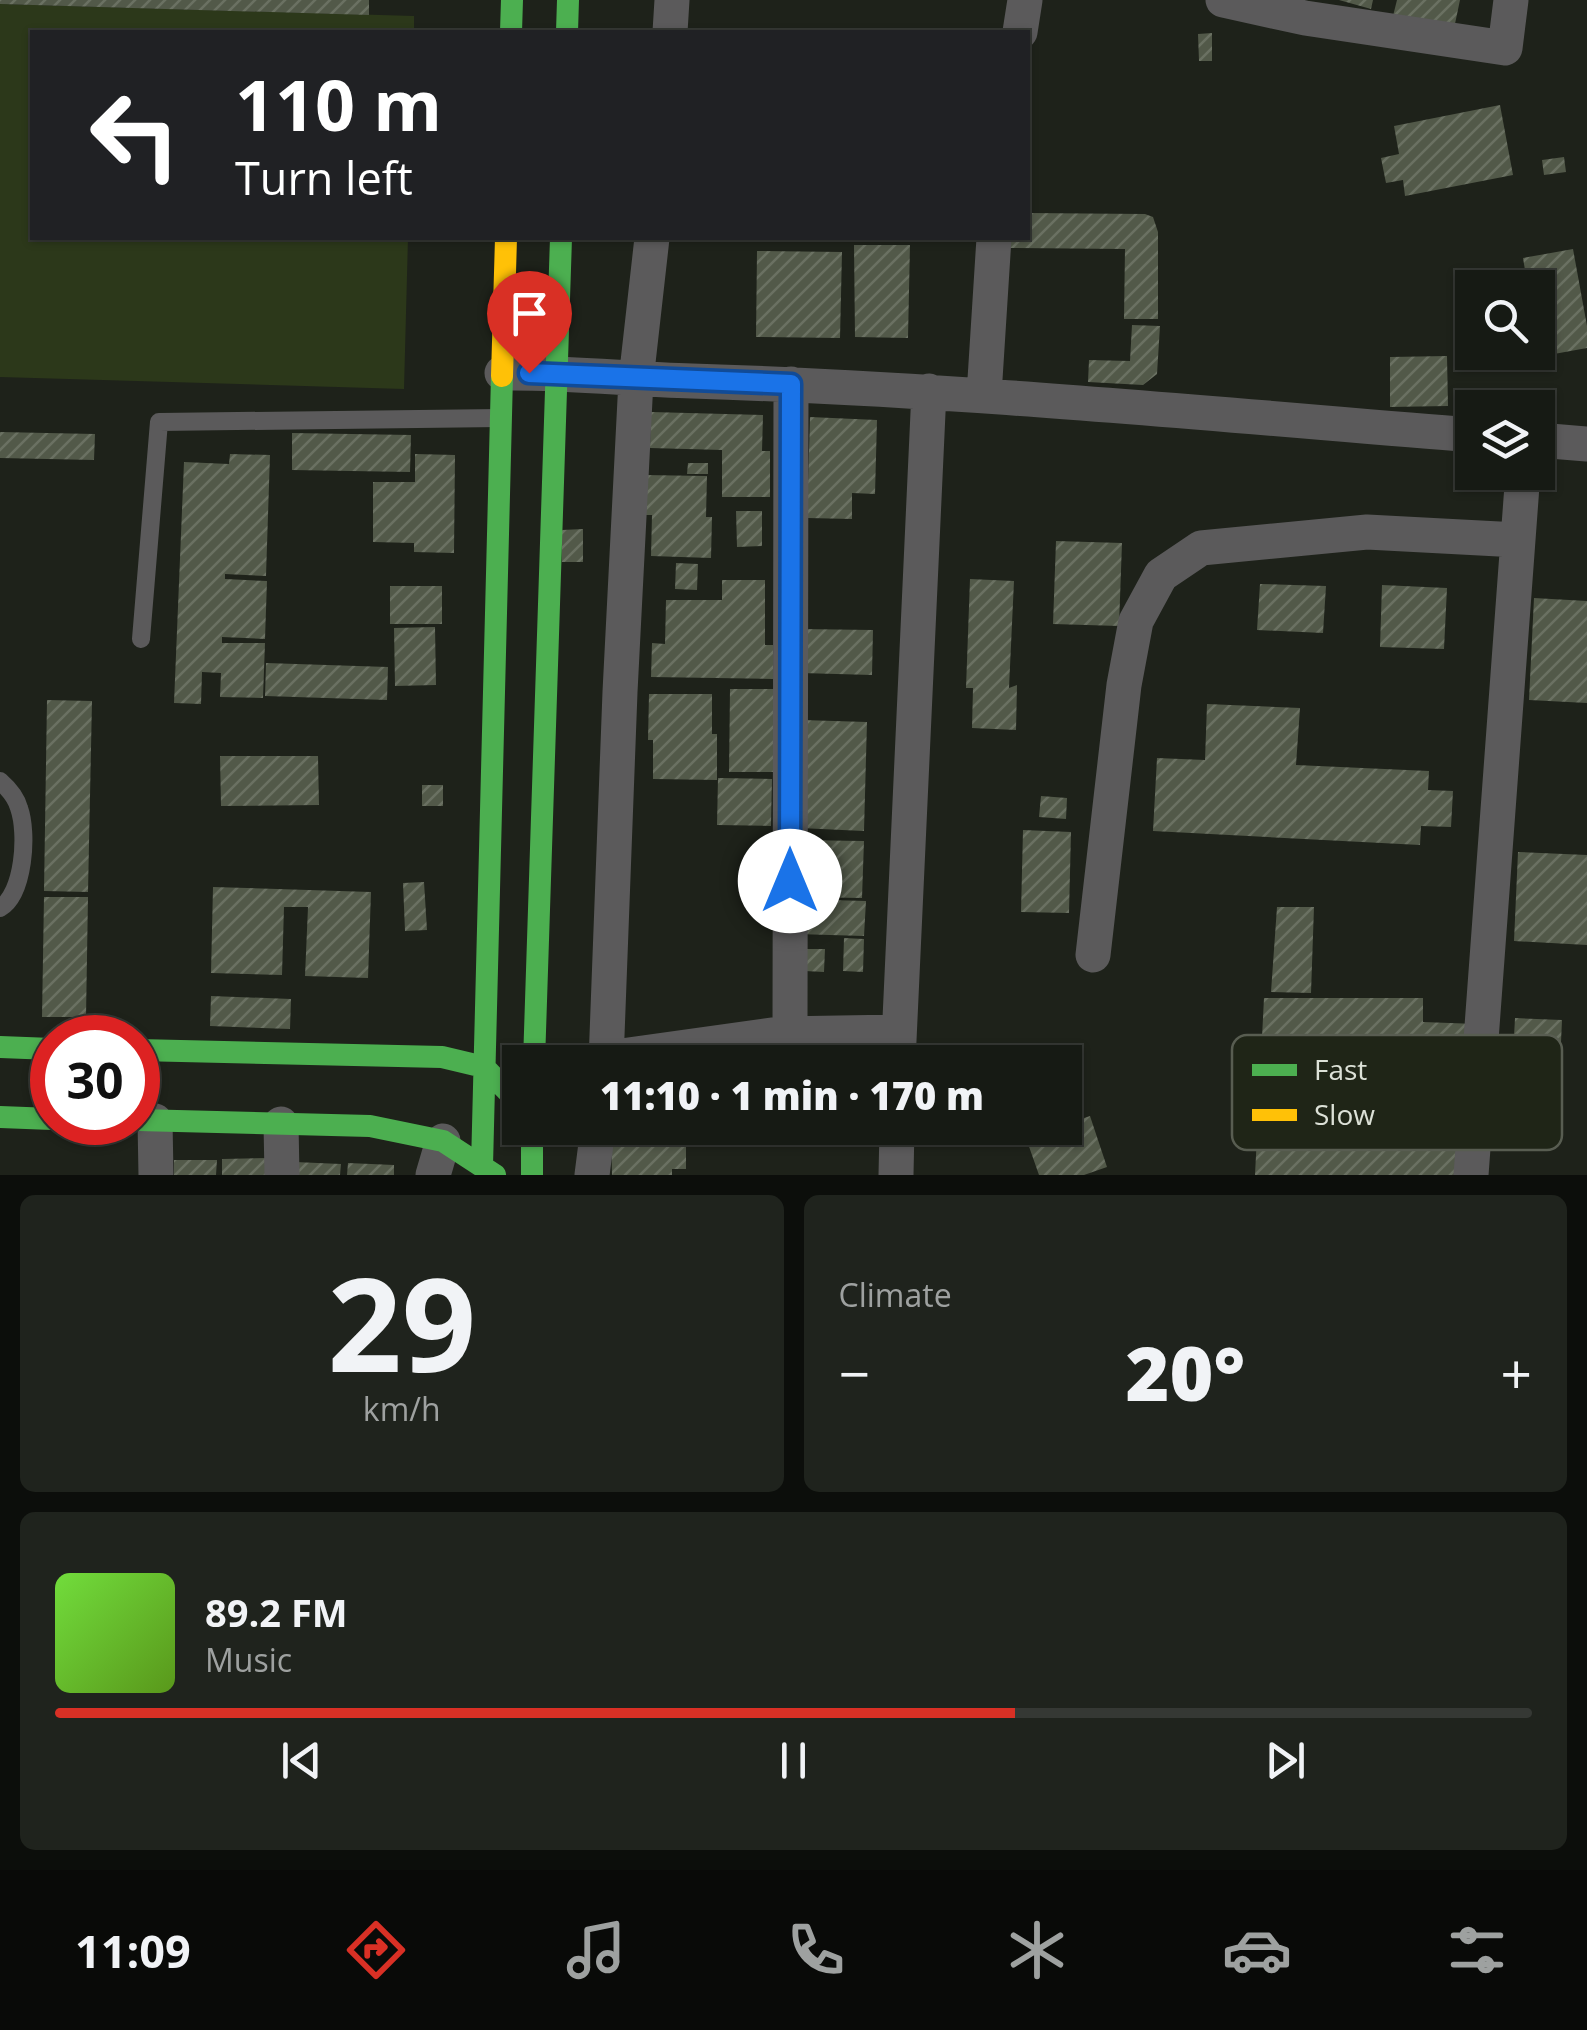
<!DOCTYPE html>
<html lang="en">
<head>
<meta charset="utf-8">
<style>
	:root { --surface:#161a14; --page:#1f231d; --text:#f1f3f6; --muted:#9ea1a0; --line:#353834; --accent:#d93025 }
	body { margin:0; font-family:"Open Sans",sans-serif; background:var(--page); color:var(--text); height:100vh; display:flex; flex-direction:column; font-size:38px; white-space:nowrap }
	* { box-sizing:border-box; margin:0 }
	p { font-size:32px; color:var(--muted) }
	.icon { flex:none; width:55px; height:55px; fill:none; stroke:currentColor; stroke-width:2; stroke-linecap:round; stroke-linejoin:round }
	.map { position:relative; height:1175px; overflow:hidden }
	.side { display:flex; flex-direction:column; gap:20px; padding:20px; background:#0c0e0b; flex:1 }
	.side>* { flex:none }
	.top-card { position:absolute; left:30px; top:30px; width:1000px; height:210px; border-radius:0px; box-shadow:0 2px 8px #0004,0 0 0 2px var(--line); background:#202124; color:#fff; overflow:hidden }
	.controls { position:absolute; left:1455px; top:270px; display:grid; gap:20px }
	.controls a { display:grid; place-items:center; width:100px; height:100px; border-radius:0px; background:var(--surface); box-shadow:0 2px 8px #0004,0 0 0 2px var(--line); font-size:50px }
	.speed { position:absolute; left:30px; top:1015px; display:flex; gap:20px; font-size:50px; font-weight:700; text-align:center }
	.speed>* { display:grid; place-content:center; width:130px; height:130px; border-radius:50%; background:var(--surface); box-shadow:0 2px 8px #0004,0 0 0 2px var(--line); line-height:1 }
	.speed .limit { border:15px solid #d22; background:#fff; color:#111 }
	.pin { position:absolute; display:grid; place-items:center; width:85px; height:85px; color:#fff; margin:-102px -42px; border-radius:50% 50% 50% 0; rotate:-45deg; box-shadow:0 0 10px #0007 }
	.pin .icon { rotate:45deg }
	.me { position:absolute; width:110px; margin:-55px; rotate:0deg; stroke-linejoin:round; filter:drop-shadow(0 0 8px #0008) }
	.turn { display:flex; align-items:center; gap:35px; height:210px; padding:0 40px; font-size:45px }
	.turn .icon { width:130px; height:130px; stroke-width:2.5 }
	.turn b { display:block; font-size:70px; line-height:85px }
	.big { font-size:75px; font-weight:800; line-height:1.1 }
	.side .card { flex:1; display:flex; flex-direction:column; justify-content:center; gap:15px; min-width:0; padding:0 35px; border-radius:15px; background:var(--page) }
	.side .dial { align-items:center; gap:0 }
	.dial b { font-size:130px; line-height:1 }
	.song { display:flex; align-items:center; gap:30px }
	.cover { width:120px; height:120px; border-radius:15px; background:linear-gradient(135deg,hsl(100 70% 55%),hsl(90 70% 35%)) }
	.played { height:10px; border-radius:5px; background:linear-gradient(90deg,var(--accent) 65%,var(--line) 65%) }
	.keys { display:flex; justify-content:space-around; direction:ltr }
	.heat { display:flex; justify-content:space-between; align-items:center; font-size:55px; direction:ltr }
	.side .tiles { flex:1; display:grid; gap:20px; grid-template-columns:1fr 1fr }
	.card:last-child { grid-column:span 2 }
	.trip { position:absolute; left:502px; top:1045px; width:580px; height:100px; border-radius:0px; background:var(--surface); box-shadow:0 2px 8px #0004,0 0 0 2px var(--line); font-weight:800; line-height:100px; text-align:center }
	.dock { display:flex; height:160px; justify-content:space-around; align-items:center; background:#090a08; color:var(--muted) }
	.dock .icon { width:70px; height:70px }
	.dock .on { color:var(--accent) }
	.dock b { font-size:45px; color:var(--text) }
	.map>svg:first-child { display:block }
	.grass { fill:#2c381a }
	.building { fill:url(#building-hatch) }
	.lines { fill:none; stroke-linecap:round; stroke-linejoin:round }
	.lane { stroke:#5b5a5b; stroke-width:18 }
	.street { stroke:#5b5a5b; stroke-width:35 }
	.fast { stroke:#4caf50; stroke-width:22 }
	.slow { stroke:#ffc107; stroke-width:22 }
	.route-casing { stroke:#114b97; stroke-width:25 }
	.route { stroke:#1a73e8; stroke-width:18 }
	.key { fill:#1f2517; stroke:#585d51; stroke-width:2.5 }
	.key-label { font-size:28px; fill:#dce1d7 }
</style>
</head>
<body>
<div class="map">
<svg width="1587" height="1175" viewBox="0 0 1587 1175">
	<defs>
		<pattern id="building-hatch" width="6" height="6" patternUnits="userSpaceOnUse" patternTransform="scale(2.5)"><rect width="6" height="6" fill="#525949"/><path d="M-1 1l2-2M0 6l6-6M5 7l2-2" fill="none" stroke="#6a7162"/></pattern>
	</defs>
	<rect width="100%" height="100%" fill="#1e221a"/>
	<path class="grass" d="M0 4 414 16V32H32V238H408L404 389 0 377Z"/>
	<path class="building" d="M0 0H369V15L0 4Z
		M1339 0H1373L1371 9Z
		M1397 0H1460L1452 38 1391 24Z
		M1212 33V61H1199L1198 34Z
		M1500 105 1513 175 1405 196 1403 180 1386 183 1381 158 1399 154 1394 126Z
		M1564 157 1566 172 1544 175 1542 160Z
		M1028 213 1145 214 1153 217 1158 232V319H1124L1125 249 1005 248V238H1028Z
		M854 245H910L908 338 855 337Z
		M1573 249 1587 326V348L1543 356 1538 325 1557 321 1551 287 1528 288 1523 258Z
		M757 251 842 252 840 338 756 337Z
		M1132 325 1160 326 1157 374 1143 385 1088 382 1089 360 1130 361Z
		M1447 356 1448 406 1390 407V357Z
		M651 412 763 415 762 451H770V497H722V450L650 448Z
		M810 417 877 420 875 494 852 493V519L807 518Z
		M0 432 95 434 94 460 0 458Z
		M292 433 411 435 410 472 292 470Z
		M230 454 270 455 266 576 225 574V579L267 581 265 639 222 637V643H265L263 698 220 697 221 673 202 672 201 704 174 703 184 462 229 464Z
		M415 454 455 455 454 553 414 552V543L373 542V482H415Z
		M688 463H708V474H687Z
		M644 475 707 476 706 517H712L711 558 651 556 652 515H643Z
		M736 511H762V546L737 547Z
		M583 529V562H562V530Z
		M1056 541 1122 543 1119 626 1053 624Z
		M676 563 698 564 697 590 675 589Z
		M970 579 1014 581 1009 688 1017 685 1016 730 972 728 973 688H966Z
		M722 580H765V645H773V679L651 677 652 643 665 644 666 600H722Z
		M1260 584 1326 586 1323 633 1257 630Z
		M1382 585 1447 588 1444 649 1380 647Z
		M390 586H442V624H390Z
		M1534 598 1587 601V703L1529 700Z
		M435 627 436 685 395 686 394 628Z
		M801 629 873 630 872 675 801 673Z
		M266 663 388 667 387 700 265 696Z
		M730 689H776L775 772H729Z
		M649 694H712V734H717V780L653 779V740H648Z
		M47 700 92 701 88 892 44 891Z
		M1207 704 1300 708 1296 765 1429 771 1428 790 1453 791 1451 827 1421 826 1420 845 1153 831 1157 758 1205 760Z
		M802 720 867 722 864 831 799 828Z
		M220 756H318L319 805 221 806Z
		M718 778 772 779 771 826 717 825Z
		M422 785H443V806H422Z
		M1041 796 1067 798 1066 819 1039 817Z
		M1023 830 1071 832 1069 913 1021 912Z
		M797 840 864 841 862 898 796 897Z
		M1518 852 1587 855V945L1514 941Z
		M424 882 427 930 405 931 403 883Z
		M213 887 371 892 368 978 305 976 308 907H284L282 975 211 973Z
		M44 897H88L86 1017H42Z
		M797 899 866 901 864 936 796 934Z
		M1277 907H1314L1311 993 1271 992Z
		M844 938 864 939 863 972 843 971Z
		M806 949H825L824 972 805 971Z
		M211 996 291 999 290 1029 210 1026Z
		M1264 998H1423V1022L1477 1024 1466 1175H1255Z
		M1515 1018 1562 1020 1557 1131 1509 1129Z
		M1090 1116 1107 1167 1084 1175H1039L1026 1138Z
		M686 1128V1169H672V1175H612L611 1129Z
		M270 1158V1175H222V1159Z
		M174 1160H217L216 1175H174Z
		M295 1162 341 1164 340 1175H294Z
		M348 1163 394 1165V1175H347Z"/>
	<g class="lines">
		<path class="lane" d="M141 639 159 422 500 418
			M0 781C8 788 16 797 19 808 28 833 24 894 0 908"/>
		<path class="street" d="M1223 0 1305 18 1505 48 1511 0
			M670 32 672 0
			M1020 32 1025 0
			M502 373C566 372 628 379 692 381 953 389 1212 414 1472 435
			M984 395 994 238
			M1538 440 1587 444
			M1093 955 1124 685 1136 621 1161 575 1201 548 1367 532 1518 540
			M790 1034 791 384
			M607 1058 779 1034 899 1032
			M606 1062 620 692 636 380 652 238
			M898 1062 929 391
			M155 1121 156 1175
			M281 1124 282 1175
			M433 1175 443 1141
			M592 1175 598 1128
			M896 1175 897 1128
			M1471 1175 1523 472"/>
		<path class="fast" d="M511 32 512 0
			M567 32 568 0
			M0 1047 52 1049
			M138 1050 442 1057 484 1067 520 1104
			M534 1062 561 238
			M0 1117 52 1119
			M138 1120 370 1126 443 1141 495 1175
			M532 1128V1175
			M482 1166 502 376"/>
		<path class="slow" d="M502 376 506 238"/>
	</g>
	<g class="lines">
		<defs>
			<path id="route" d="M529 373 791 384 790 881"/>
		</defs>
		<use href="#route" class="route-casing"/>
		<use href="#route" class="route"/>
	</g>
	<rect x="1232" y="1035" width="330" height="115" rx="15" class="key"/>
	<rect x="1252" y="1064" width="45" height="12" fill="#4caf50"/>
	<rect x="1252" y="1109" width="45" height="12" fill="#ffc107"/>
	<g class="key-label">
		<text x="1314" y="1080">Fast</text>
		<text x="1314" y="1125">Slow</text>
	</g>
</svg>
<div class="controls">
<a><svg class="icon" aria-label="search" viewBox="0 0 24 24"><circle cx="10" cy="10" r="6"/><path d="M15 15l6 6"/></svg></a>
<a><svg class="icon" aria-label="layers" viewBox="0 0 24 24"><path d="M12 4l9 5-9 5-9-5zM3 14l9 5 9-5"/></svg></a>
</div>
<div class="speed"><div class="limit">30</div></div>
<div class="pin" style="left:529px;top:373px;background:#d93025"><svg class="icon" aria-label="arrive" viewBox="0 0 24 24"><path d="M6 21V4h12l-3 4 3 4H6"/></svg></div>
<svg class="me" style="left:790px;top:881px" viewBox="-20 -20 40 40"><circle r="19" fill="#fff"/><path d="M0-13L10 11 0 6-10 11z" fill="#1a73e8"/></svg>
<div class="trip">11:10 · 1 min · 170 m</div>
<div class="top-card">
<div class="turn"><svg class="icon" aria-label="left" viewBox="0 0 24 24"><path d="M17 20v-9H6M10 6l-5 5 5 5"/></svg><div><b>110 m</b>Turn left</div></div>
</div>
</div>
<section class="side">
<div class="tiles">
<div class="card dial"><b>29</b><p>km/h</p></div>
<div class="card"><p>Climate</p>
<div class="heat"><a>−</a><b class="big">20°</b><a>+</a></div>
</div>
<div class="card">
<div class="song"><i class="cover"></i><div><b>89.2 FM</b><p>Music</p></div></div>
<div class="played"></div>
<div class="keys"><svg class="icon" aria-label="previous" viewBox="0 0 24 24"><path d="M18 5L8 12l10 7zM5 5v14"/></svg><svg class="icon" aria-label="pause" viewBox="0 0 24 24"><path d="M8 5v14M16 5v14"/></svg><svg class="icon" aria-label="next" viewBox="0 0 24 24"><path d="M6 5l10 7-10 7zM19 5v14"/></svg></div>
</div>
</div>
</section>
<nav class="dock">
<b>11:09</b>
<svg class="icon on" aria-label="directions" viewBox="0 0 24 24"><path d="M12 3l9 9-9 9-9-9zM9 14v-3h6M13 9l2 2-2 2"/></svg>
<svg class="icon" aria-label="music" viewBox="0 0 24 24"><path d="M9 18V5l10-2v13"/><circle cx="6" cy="18" r="3"/><circle cx="16" cy="16" r="3"/></svg>
<svg class="icon" aria-label="phone" viewBox="0 0 24 24"><path d="M5 4h4l2 5-3 2q2 4 5 5l2-3 5 2v4C11 20 4 13 5 4z"/></svg>
<svg class="icon" aria-label="climate" viewBox="0 0 24 24"><path d="M12 3v18M4 7l16 10M4 17L20 7"/></svg>
<svg class="icon" aria-label="car" viewBox="0 0 24 24"><path d="M5 17H2v-5l4-1 3-4h7l3 4 3 1v5h-3M9 17h6M6 11h13"/><circle cx="7" cy="17" r="2"/><circle cx="17" cy="17" r="2"/></svg>
<svg class="icon" aria-label="filters" viewBox="0 0 24 24"><path d="M4 7h16M4 17h16"/><circle cx="9" cy="7" r="2"/><circle cx="15" cy="17" r="2"/></svg>
</nav>
</body>
</html>
